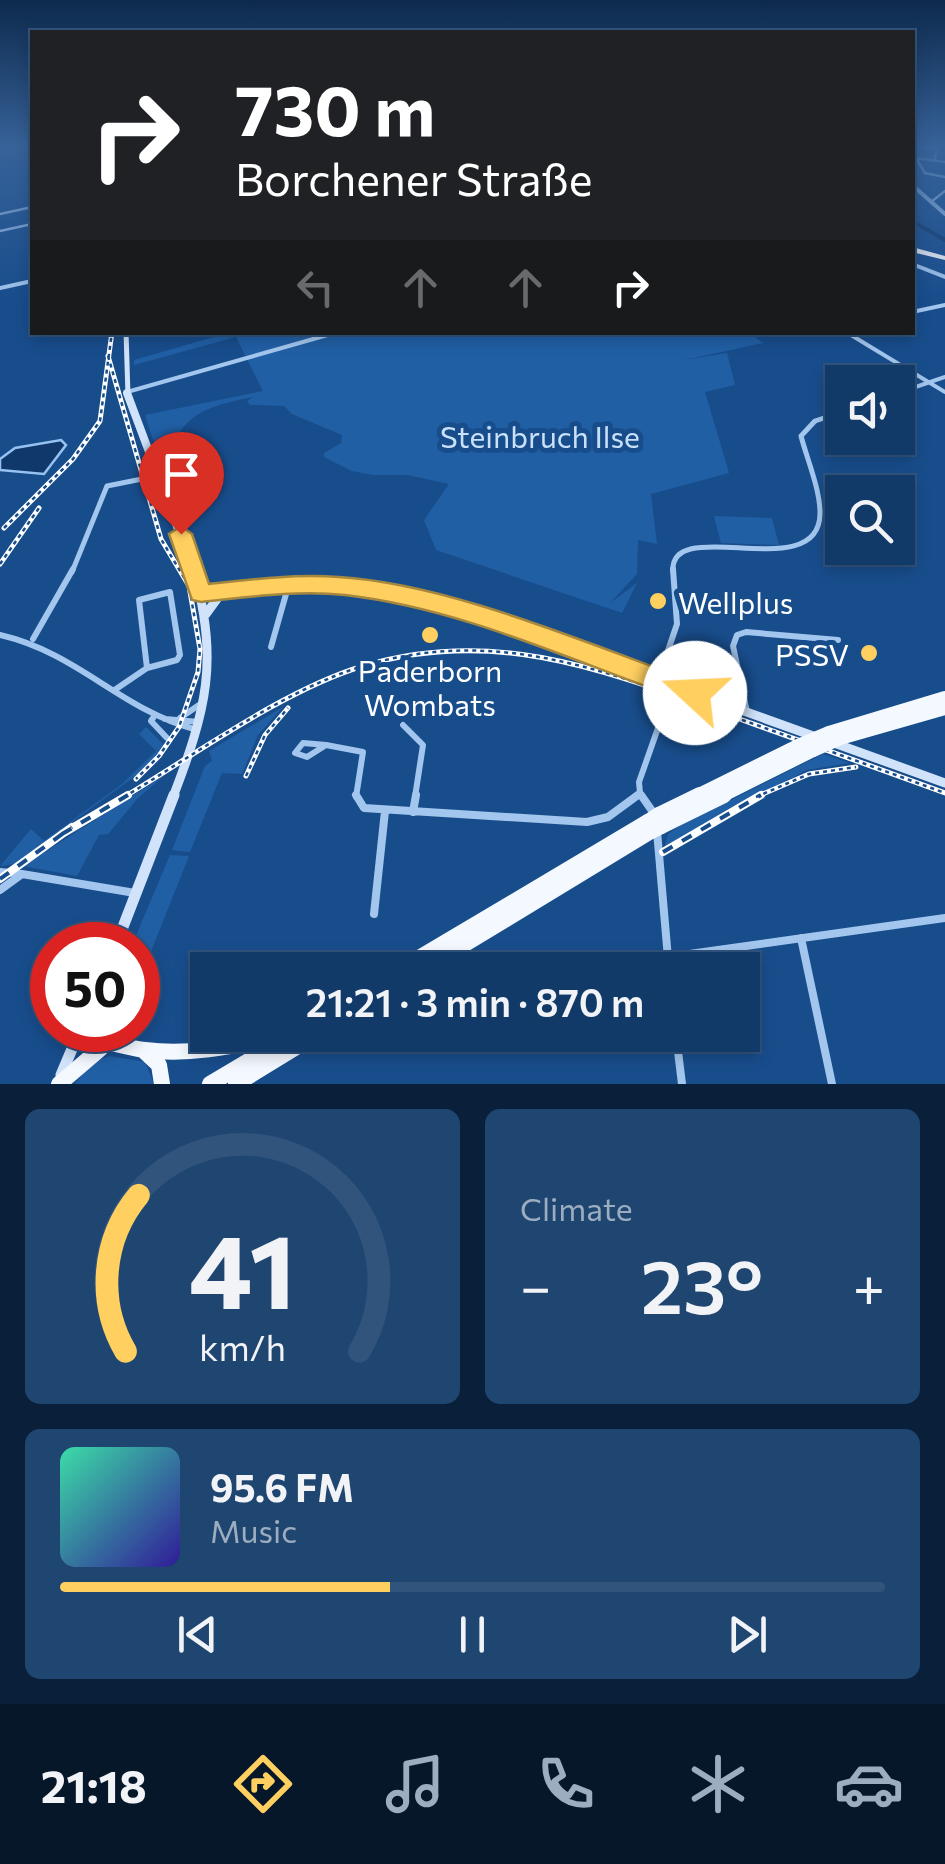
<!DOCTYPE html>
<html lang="en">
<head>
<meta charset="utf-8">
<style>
	:root { --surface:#123a69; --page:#1f4571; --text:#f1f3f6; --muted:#9cadc0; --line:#31547d; --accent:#ffcf60 }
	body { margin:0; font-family:Commissioner,sans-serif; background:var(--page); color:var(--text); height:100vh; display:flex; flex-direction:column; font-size:38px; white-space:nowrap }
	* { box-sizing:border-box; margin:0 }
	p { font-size:32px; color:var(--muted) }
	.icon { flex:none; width:55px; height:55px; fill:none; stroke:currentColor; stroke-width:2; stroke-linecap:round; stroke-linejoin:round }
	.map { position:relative; height:1084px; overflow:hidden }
	.sheet { display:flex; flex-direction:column; gap:25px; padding:25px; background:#0a203a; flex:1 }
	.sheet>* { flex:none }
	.banner { position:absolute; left:30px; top:30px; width:885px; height:305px; border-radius:0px; box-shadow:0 5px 15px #0003,0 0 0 2px var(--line); background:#202124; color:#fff; overflow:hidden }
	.controls { position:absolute; left:825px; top:365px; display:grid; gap:20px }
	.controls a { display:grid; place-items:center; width:90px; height:90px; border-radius:0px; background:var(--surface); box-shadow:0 5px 15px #0003,0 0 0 2px var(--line); font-size:50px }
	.speed { position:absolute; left:30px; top:922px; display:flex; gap:20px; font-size:50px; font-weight:700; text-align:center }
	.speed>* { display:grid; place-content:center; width:130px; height:130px; border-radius:50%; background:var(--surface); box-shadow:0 5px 15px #0003,0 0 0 2px var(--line); line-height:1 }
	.speed .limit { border:15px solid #d22; background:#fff; color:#111 }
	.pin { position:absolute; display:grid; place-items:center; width:85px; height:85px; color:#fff; margin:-102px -42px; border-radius:50% 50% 50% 0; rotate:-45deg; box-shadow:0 0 10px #0007 }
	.pin .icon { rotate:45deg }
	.me { position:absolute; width:110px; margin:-55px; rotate:290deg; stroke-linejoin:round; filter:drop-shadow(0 0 8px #0008) }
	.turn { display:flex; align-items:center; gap:35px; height:210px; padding:0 40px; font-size:45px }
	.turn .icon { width:130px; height:130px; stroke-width:2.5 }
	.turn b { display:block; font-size:70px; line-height:85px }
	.lanes { display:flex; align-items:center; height:95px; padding:0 40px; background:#0003; justify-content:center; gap:50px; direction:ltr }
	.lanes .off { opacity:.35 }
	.big { font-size:75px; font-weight:600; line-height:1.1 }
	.sheet .tile { flex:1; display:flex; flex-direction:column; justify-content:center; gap:15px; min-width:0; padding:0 35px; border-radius:15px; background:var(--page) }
	.sheet .dial { align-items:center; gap:0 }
	.dial svg { height:260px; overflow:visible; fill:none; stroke:var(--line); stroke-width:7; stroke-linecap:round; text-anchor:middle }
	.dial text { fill:var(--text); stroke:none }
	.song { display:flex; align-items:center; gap:30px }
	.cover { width:120px; height:120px; border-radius:15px; background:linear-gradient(135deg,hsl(160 70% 55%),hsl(250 70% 35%)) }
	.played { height:10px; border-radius:5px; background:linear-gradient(90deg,var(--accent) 40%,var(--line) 40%) }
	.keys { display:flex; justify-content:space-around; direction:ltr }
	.heat { display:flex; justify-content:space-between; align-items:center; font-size:55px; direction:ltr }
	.sheet .tiles { flex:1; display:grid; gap:25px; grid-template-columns:1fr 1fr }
	.tile:last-child { grid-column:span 2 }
	.trip { position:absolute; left:190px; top:952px; width:570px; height:100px; border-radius:0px; background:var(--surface); box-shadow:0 5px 15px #0003,0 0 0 2px var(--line); font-weight:600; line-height:100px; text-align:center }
	.tab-bar { display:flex; height:160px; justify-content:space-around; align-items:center; background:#07172a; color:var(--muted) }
	.tab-bar .icon { width:70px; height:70px }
	.tab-bar .current { color:var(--accent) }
	.tab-bar b { font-size:45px; color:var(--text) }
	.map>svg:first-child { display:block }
	.green { fill:#215fa5 }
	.water { fill:#10386a; stroke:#96c2f1; stroke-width:2.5 }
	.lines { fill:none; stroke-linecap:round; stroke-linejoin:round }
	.river { stroke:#10386a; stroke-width:4 }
	.minor-far4 { stroke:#a3c6ee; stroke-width:2.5 }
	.minor-far3 { stroke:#a3c6ee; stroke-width:4 }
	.minor-far2 { stroke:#a3c6ee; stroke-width:5 }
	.minor-far1 { stroke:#a3c6ee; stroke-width:6 }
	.minor { stroke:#a3c6ee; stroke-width:8 }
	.tertiary { stroke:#a3c6ee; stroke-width:4 }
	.secondary-far3 { stroke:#d0e3fa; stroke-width:5 }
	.secondary-far2 { stroke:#d0e3fa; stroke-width:8 }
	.secondary-far1 { stroke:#d0e3fa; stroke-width:9 }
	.secondary { stroke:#d0e3fa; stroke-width:11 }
	.trunk-far1 { stroke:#f4f9ff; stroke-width:14 }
	.trunk { stroke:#f4f9ff; stroke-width:16 }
	.motorway { fill:#fff; fill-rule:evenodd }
	.rail-far1-casing { stroke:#fff; stroke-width:5 }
	.rail-casing { stroke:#fff; stroke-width:8 }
	.rail-far1 { stroke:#184d8c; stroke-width:2.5; stroke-dasharray:4; stroke-linecap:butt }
	.rail { stroke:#184d8c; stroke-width:4; stroke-dasharray:11; stroke-linecap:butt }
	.trunk-bridge-far1 { stroke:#f4f9ff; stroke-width:14 }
	.trunk-bridge { stroke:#f4f9ff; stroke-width:16 }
	.route { fill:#ffcf60; stroke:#a6873e; stroke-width:2.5 }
	.poi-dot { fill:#ffcf60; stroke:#184d8c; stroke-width:4 }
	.labels { text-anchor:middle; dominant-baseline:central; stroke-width:10; stroke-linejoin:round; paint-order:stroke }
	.park-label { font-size:30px; fill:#c9e0fa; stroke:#184d8c }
	.poi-label { font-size:30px; fill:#fff; stroke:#184d8c; text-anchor:start }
</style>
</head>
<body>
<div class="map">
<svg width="945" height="1084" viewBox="0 0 945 1084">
	<rect width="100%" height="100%" fill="#184d8c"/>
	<path class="green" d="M231 332H748L763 343 685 360 727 353 735 385 705 392 729 473 651 494 657 544 638 540 637 574 610 603 637 583 622 613 436 550 424 520 449 484 408 475H372L352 471 324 457V453L341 443 342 435 292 414 284 406 250 405 247 401 253 397C203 407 178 415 166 468L173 481 169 489 145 415 263 391 236 337 134 365V360Z
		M714 516 772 518 779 545 721 543Z
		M283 707 258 735 242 774 222 773 190 852 172 850 205 766 212 761 209 751Z
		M146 727 165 746 149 766 15 864 0 866 31 829 44 841 122 784 156 751 139 734Z
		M823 754 849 763 807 770 665 846 668 834 681 825Z
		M164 776 138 798 108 834 99 835 77 876 23 866Z
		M170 855 189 856 138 984V945H132Z
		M109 1056 145 1062 154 1084H75L92 1062Z"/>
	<path class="water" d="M61 440 66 445 44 474 0 470V459L15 448Z"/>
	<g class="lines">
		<path class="river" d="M912 221 945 240"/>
		<path class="minor-far4" d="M923 147 937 150 934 161
			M945 162 916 158 925 173 945 177
			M931 202 945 191
			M0 214 32 207
			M0 231 32 224"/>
		<path class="minor-far3" d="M912 264 945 277
			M0 288 32 281
			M912 312 945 305
			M846 332 945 392
			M127 392 338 332
			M898 393 945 377"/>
		<path class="minor-far2" d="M72 572 107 486 157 476
			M673 572C668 513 820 587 820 513 820 489 807 459 801 436L815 421 842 412"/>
		<path class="minor-far1" d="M170 592 180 655 177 660 147 668 139 600Z
			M0 635C78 653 120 709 194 729
			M33 639 73 569
			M271 647 288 587
			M116 689 147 668
			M747 712 733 646 737 635 746 632 838 640
			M153 718 151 721 167 738
			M180 718 199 705
			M165 719 199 722
			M403 725 423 745 415 797
			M303 743 326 745 307 757 295 753Z
			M326 745 363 752 356 797
			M640 793 639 782 658 728 655 689 677 624 673 569
			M640 793 643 797
			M634 797 640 793"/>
		<path class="minor" d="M356 795 364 808 587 822 608 817 638 795
			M641 795 655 815
			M413 812 416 795
			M657 831 669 970
			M0 872 22 874
			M0 890 22 874 135 893
			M374 914 385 811
			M801 938 832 1084
			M668 957 945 918
			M676 1035 682 1084"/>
		<path class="tertiary" d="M912 185 945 214"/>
		<path class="secondary-far3" d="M126 332 128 395"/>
		<path class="secondary-far2" d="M127 393 194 572"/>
		<path class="secondary-far1" d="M201 594 297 584 341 586 425 602 557 644 816 737
			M206 614 222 592
			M834 743 945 783
			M173 797C206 711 220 659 193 569"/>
		<path class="secondary" d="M116 945 174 795
			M61 1075 80 1030"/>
		<path class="trunk-far1" d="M829 733 945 698
			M840 738 945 708
			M695 797 798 746
			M719 797 813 750"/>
		<path class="trunk" d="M659 815 700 795
			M661 826 724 795
			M399 970 648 822
			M422 970 651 831
			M76 1040C100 1037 121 1047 145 1050 194 1056 237 1045 285 1035
			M143 1050 159 1065 162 1084
			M59 1084 100 1049
			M210 1084 284 1040
			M236 1084 316 1035"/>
		<path class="motorway" d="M912 247 945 256V260L912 252Z"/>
		<defs>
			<path id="rail-far1" d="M108 356 161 539 189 586 200 649 198 672 179 727 159 756 136 779
				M4 528 73 459 100 421 112 332
				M0 564 39 508
				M246 776 265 735 288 708
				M124 797C196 754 284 690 363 666 496 626 607 671 731 716 802 741 874 767 945 793
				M756 797 809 774 856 767"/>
			<path id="rail" d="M62 834 128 795
				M663 852 761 795
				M0 879 72 827"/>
		</defs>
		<use href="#rail-far1" class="rail-far1-casing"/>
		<use href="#rail" class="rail-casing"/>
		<use href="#rail-far1" class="rail-far1"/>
		<use href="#rail" class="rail"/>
		<path class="trunk-bridge-far1" d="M798 746 829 733
			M813 750 840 738"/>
		<path class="trunk-bridge" d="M648 822 659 815
			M651 831 661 826"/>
	</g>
	<linearGradient id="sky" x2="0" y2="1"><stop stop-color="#0d2a4d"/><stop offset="0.49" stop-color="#376299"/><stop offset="1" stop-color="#376299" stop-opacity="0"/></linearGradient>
	<rect width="945" height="299" fill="url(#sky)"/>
	<path class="route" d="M181 526 192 534 209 584C253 579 295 574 339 577 454 584 594 647 704 685L708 693 704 701 695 704C580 665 467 609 345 595 297 590 249 597 201 602L192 600 169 534Z"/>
	<g class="poi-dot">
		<circle cx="658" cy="601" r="10"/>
		<circle cx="430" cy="635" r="10"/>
		<circle cx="869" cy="653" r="10"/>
	</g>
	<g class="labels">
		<g class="park-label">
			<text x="540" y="435">Steinbruch Ilse</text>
		</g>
		<g class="poi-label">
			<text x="678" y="601">Wellplus</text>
			<text x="849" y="653" text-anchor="end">PSSV</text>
			<text x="430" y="669" text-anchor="middle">Paderborn<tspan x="430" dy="34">Wombats</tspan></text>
		</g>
	</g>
</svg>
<div class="controls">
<a><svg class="icon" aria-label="sound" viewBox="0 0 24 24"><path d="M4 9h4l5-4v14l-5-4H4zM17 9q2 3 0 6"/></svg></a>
<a><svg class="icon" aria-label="search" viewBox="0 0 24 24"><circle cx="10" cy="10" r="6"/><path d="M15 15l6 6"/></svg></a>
</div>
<div class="speed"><div class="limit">50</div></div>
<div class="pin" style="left:181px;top:534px;background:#d93025"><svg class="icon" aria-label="arrive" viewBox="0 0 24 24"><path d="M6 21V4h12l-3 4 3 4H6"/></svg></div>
<svg class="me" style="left:695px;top:693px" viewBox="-20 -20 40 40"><circle r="19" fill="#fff"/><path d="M0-13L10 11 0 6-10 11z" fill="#ffcf60"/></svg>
<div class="trip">21:21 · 3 min · 870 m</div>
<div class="banner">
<div class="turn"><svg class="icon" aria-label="right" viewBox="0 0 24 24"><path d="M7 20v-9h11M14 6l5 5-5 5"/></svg><div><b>730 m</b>Borchener Straße</div></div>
<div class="lanes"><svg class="icon off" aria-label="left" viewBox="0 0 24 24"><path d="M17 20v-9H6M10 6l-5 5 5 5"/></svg><svg class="icon off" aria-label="ahead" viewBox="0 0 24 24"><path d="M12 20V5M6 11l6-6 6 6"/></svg><svg class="icon off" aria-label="ahead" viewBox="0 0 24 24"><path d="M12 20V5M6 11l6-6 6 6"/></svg><svg class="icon" aria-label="right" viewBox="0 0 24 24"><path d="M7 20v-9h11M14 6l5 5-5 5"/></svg></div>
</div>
</div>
<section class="sheet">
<div class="tiles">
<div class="tile dial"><svg viewBox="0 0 100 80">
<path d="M14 69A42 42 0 1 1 86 69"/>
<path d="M14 69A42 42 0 0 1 18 21" stroke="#ffcf60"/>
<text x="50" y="56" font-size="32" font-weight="700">41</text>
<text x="50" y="72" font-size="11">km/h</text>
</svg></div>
<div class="tile"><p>Climate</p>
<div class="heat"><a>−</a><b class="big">23°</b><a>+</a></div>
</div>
<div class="tile">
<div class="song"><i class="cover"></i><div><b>95.6 FM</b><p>Music</p></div></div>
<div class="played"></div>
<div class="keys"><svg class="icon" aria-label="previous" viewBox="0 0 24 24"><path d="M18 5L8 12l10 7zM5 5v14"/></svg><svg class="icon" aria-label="pause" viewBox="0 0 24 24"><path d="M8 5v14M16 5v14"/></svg><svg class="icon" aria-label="next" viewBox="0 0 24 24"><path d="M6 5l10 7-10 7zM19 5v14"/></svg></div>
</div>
</div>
</section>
<nav class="tab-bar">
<b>21:18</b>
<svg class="icon current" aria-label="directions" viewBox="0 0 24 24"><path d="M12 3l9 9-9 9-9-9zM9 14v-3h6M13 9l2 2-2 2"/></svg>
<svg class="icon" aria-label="music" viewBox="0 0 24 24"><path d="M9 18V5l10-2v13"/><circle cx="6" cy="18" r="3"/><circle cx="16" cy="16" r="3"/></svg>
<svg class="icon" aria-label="phone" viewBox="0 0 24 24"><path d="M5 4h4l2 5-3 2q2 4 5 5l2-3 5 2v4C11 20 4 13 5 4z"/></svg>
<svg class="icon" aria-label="climate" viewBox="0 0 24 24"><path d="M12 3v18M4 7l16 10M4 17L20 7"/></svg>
<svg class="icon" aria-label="car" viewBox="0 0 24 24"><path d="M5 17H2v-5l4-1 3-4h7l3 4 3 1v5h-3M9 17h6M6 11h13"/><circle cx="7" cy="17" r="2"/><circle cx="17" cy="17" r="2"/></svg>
</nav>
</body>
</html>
